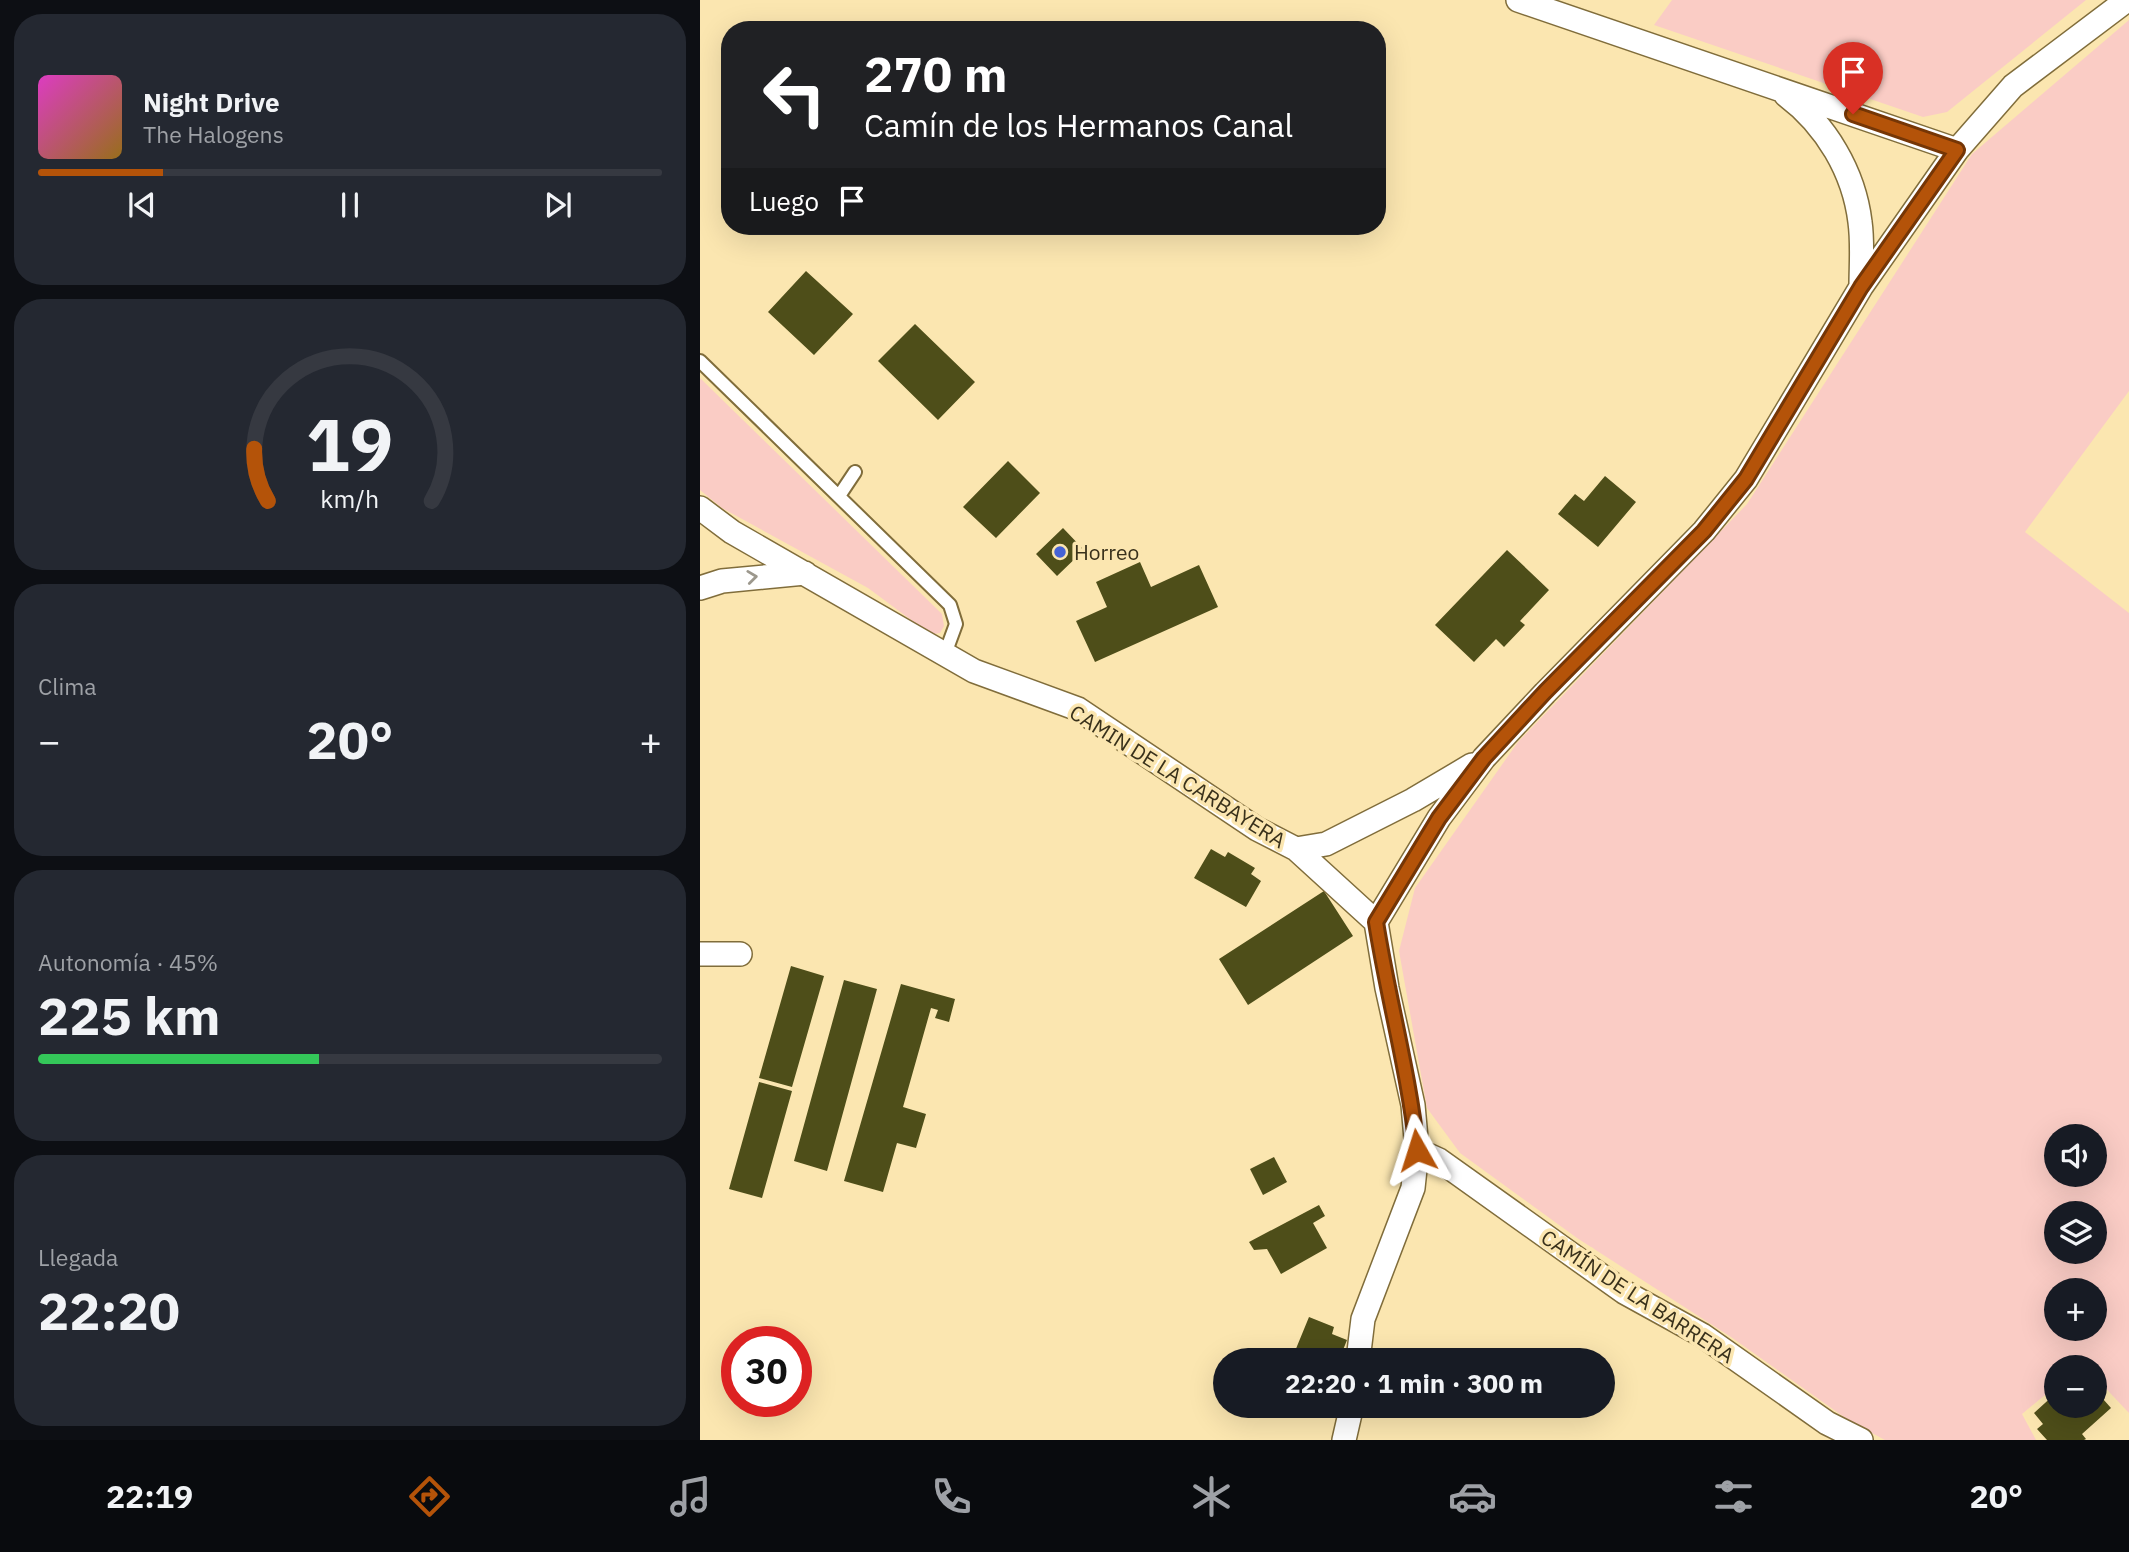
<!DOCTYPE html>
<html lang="es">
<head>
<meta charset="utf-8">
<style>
	:root { --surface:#171b24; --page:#242831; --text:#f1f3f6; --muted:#9ea1a6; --line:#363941; --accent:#b45309 }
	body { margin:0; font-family:"IBM Plex Sans",sans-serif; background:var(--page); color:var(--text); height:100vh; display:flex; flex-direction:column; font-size:26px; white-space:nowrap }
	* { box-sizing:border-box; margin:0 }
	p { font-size:23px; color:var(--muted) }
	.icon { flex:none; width:38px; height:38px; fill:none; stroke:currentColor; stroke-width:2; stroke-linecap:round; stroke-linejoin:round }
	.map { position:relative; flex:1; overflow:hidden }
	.side { display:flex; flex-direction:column; gap:14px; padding:14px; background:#0d0f14; width:700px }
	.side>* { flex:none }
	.top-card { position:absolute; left:21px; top:21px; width:665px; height:214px; border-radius:28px; box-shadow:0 7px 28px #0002; background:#202124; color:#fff; overflow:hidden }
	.controls { position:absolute; left:1344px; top:1124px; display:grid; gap:14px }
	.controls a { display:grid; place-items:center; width:63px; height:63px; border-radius:50%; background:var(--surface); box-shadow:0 7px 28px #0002; font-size:35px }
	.speed { position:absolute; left:21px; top:1326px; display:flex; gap:14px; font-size:35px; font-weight:700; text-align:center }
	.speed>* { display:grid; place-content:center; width:91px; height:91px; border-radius:50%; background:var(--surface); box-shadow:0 7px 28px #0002; line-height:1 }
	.speed .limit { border:10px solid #d22; background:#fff; color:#111 }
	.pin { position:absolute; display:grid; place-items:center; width:60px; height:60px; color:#fff; margin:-72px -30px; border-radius:50% 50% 50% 0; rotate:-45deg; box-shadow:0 0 7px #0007 }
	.pin .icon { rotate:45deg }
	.me { position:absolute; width:77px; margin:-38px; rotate:354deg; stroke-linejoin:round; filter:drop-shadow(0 0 5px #0008) }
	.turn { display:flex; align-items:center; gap:24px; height:147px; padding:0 28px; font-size:32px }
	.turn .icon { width:91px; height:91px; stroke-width:2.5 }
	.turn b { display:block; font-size:49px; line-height:60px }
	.then { display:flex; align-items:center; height:66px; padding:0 28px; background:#0003; gap:14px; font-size:26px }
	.big { font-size:52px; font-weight:700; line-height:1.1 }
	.side .widget { flex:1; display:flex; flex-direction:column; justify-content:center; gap:10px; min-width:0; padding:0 24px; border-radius:28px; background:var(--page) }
	.side .dial { align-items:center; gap:0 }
	.dial svg { height:182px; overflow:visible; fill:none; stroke:var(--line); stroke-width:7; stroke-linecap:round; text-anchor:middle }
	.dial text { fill:var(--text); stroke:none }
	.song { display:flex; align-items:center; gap:21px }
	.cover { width:84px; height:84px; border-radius:10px; background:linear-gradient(135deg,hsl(310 70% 55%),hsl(40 70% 35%)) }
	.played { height:7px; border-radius:4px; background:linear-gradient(90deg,var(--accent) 20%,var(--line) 20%) }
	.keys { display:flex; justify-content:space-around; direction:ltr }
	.heat { display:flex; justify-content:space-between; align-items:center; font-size:38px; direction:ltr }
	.charge { height:10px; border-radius:5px; background:linear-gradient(90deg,#34c759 45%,var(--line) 0) }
	.trip { position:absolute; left:513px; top:1348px; width:402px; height:70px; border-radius:35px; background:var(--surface); box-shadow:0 7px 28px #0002; font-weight:700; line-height:70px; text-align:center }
	.tab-bar { display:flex; height:112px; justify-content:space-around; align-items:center; background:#090b0e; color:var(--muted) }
	.tab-bar .icon { width:49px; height:49px }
	.tab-bar .current { color:var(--accent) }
	.tab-bar b { font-size:32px; color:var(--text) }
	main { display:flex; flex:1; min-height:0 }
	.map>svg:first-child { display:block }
	.green { fill:#faccc5; fill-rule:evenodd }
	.building { fill:#4e4e19 }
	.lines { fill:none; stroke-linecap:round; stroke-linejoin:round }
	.service-casing { stroke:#806d3b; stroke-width:16 }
	.minor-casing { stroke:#806d3b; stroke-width:26 }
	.service { stroke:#fff; stroke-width:12 }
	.minor { stroke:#fff; stroke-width:23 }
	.oneway { stroke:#9c988d }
	.route-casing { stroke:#753606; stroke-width:18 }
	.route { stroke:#b45309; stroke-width:12 }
	.poi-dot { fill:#4663d6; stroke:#fbe6b0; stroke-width:2.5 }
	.labels { text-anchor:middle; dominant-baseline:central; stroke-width:7; stroke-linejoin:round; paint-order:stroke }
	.poi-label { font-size:21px; fill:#39311b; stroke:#fbe6b0; text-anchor:start }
	.street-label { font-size:21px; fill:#39311b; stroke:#fbe6b0 }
</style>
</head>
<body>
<main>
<section class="side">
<div class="widget">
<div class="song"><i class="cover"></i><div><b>Night Drive</b><p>The Halogens</p></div></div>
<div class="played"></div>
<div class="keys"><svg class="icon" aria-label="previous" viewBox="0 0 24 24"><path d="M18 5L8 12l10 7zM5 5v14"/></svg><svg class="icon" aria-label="pause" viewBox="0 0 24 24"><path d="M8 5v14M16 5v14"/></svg><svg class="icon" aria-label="next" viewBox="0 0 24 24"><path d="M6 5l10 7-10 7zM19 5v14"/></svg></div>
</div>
<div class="widget dial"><svg viewBox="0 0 100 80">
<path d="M14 69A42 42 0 1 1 86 69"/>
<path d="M14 69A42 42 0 0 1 8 46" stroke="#b45309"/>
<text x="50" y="56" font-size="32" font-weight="700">19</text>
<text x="50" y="72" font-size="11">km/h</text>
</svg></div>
<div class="widget"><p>Clima</p>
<div class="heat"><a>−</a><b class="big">20°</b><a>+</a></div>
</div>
<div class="widget"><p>Autonomía · 45%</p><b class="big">225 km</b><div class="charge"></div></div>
<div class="widget"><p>Llegada</p><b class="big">22:20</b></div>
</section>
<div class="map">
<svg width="1429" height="1440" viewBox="0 0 1429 1440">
	<rect width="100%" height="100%" fill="#fbe6b0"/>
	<path class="green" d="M972 0H1386L1247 112 1223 117 954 25Z
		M1429 20V391L1325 532 1429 613V1413L1395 1377V1367L1383 1365 1356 1367V1386L1322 1414 1336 1440H1185L1151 1422 1031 1337 877 1238 760 1153 727 1108 699 951 715 888 818 742 1047 504 1272 154ZM1356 1136H1395V1174H1356ZM1356 1213H1395V1251H1356ZM1356 1290H1395V1328H1356Z
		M0 378 242 614 244 626 240 633 234 634 226 631 168 588 22 508 0 490Z"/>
	<path class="building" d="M106 271 153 314 114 355 68 312Z
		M215 324 275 382 238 420 178 361Z
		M308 461 340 493 296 538 263 507Z
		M905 476 936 502 898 547 858 514 875 494 884 501Z
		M363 528 384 550 357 576 336 554Z
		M807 550 849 590 820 621 825 625 804 647 796 639 774 662 735 625Z
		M440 562 451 587 499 565 518 607 395 662 376 621 407 607 396 582Z
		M511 849 525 857 528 852 555 868 551 874 561 881 546 907 494 878Z
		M624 891 653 936 548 1005 519 959Z
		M91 966 124 976 92 1087 59 1078Z
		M144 980 177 989 127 1171 94 1161Z
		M201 984 255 999 249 1022 235 1018 238 1010 231 1008 203 1107 226 1114 216 1148 197 1143 183 1192 144 1181Z
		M59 1082 92 1091 62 1198 29 1189Z
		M574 1157 587 1182 563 1195 550 1169Z
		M619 1205 625 1216 613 1223 627 1248 581 1274 567 1249 554 1250 549 1242Z
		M609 1317 634 1327 632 1334 647 1340 639 1360H603L593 1356Z
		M1395 1390 1411 1408 1382 1434 1386 1439 1384 1440H1347L1337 1429 1343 1424 1334 1413 1356 1393V1405H1395Z"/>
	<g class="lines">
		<defs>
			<path id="service" d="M0 361 250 605 256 624 245 654
				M139 496 155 472"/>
			<path id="minor" d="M818 0 1257 150
				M1086 95C1126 125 1154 172 1160 222 1163 243 1161 266 1161 287
				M0 508 32 532 274 671 378 709 557 829 596 849 676 922
				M0 588 22 581 105 573
				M596 849 626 844 713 800 772 765
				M0 954H40
				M717 1150 739 1160 924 1292 1002 1335 1127 1423 1161 1440
				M658 1360 663 1319 713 1188 717 1150 713 1105 687 988 676 922 739 818 784 758 845 693 1004 531 1046 479 1161 287 1257 150 1313 86 1427 0
				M644 1440 652 1405"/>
		</defs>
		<use href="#service" class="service-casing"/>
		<use href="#minor" class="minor-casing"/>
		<use href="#service" class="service"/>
		<use href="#minor" class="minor"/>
	</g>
	<defs><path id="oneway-chevron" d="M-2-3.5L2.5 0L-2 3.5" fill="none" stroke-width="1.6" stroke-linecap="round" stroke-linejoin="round" transform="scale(1.75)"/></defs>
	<use class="oneway" href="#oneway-chevron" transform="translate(52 577) rotate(-7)"/>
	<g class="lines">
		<defs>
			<path id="route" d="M717 1150C709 1073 688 998 676 922L739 818 784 758 845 692 1004 531 1046 479 1161 287 1257 150 1153 114"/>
		</defs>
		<use href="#route" class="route-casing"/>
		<use href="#route" class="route"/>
	</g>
	<circle class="poi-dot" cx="360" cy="552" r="7"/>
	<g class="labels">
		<g class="poi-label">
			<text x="374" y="552">Horreo</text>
		</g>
		<g class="street-label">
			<text transform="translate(478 776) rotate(32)">CAMIN DE LA CARBAYERA</text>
			<text transform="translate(938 1296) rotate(33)">CAMÍN DE LA BARRERA</text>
		</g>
	</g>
</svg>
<div class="controls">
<a><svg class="icon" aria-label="sound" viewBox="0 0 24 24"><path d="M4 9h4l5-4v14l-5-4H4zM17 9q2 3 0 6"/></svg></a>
<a><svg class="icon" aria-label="layers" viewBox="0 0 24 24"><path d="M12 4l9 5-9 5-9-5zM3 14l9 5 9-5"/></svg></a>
<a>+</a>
<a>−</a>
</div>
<div class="speed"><div class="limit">30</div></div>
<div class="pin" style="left:1153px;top:114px;background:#d93025"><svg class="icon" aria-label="arrive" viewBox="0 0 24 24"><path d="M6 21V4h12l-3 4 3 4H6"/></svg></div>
<svg class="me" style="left:717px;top:1150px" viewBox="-20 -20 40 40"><path d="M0-17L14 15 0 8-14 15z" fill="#b45309" stroke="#fff" stroke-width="4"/></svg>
<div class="trip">22:20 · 1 min · 300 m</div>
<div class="top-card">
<div class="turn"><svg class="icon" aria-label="left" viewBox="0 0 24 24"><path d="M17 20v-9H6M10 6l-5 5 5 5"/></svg><div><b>270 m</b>Camín de los Hermanos Canal</div></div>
<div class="then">Luego<svg class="icon" aria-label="arrive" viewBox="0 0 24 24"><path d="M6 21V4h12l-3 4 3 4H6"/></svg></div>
</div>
</div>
</main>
<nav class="tab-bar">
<b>22:19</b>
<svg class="icon current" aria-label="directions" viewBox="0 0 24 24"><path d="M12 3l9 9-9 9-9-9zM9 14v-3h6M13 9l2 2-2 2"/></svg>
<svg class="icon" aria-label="music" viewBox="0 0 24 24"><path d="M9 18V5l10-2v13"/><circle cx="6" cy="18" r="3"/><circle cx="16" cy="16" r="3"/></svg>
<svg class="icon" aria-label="phone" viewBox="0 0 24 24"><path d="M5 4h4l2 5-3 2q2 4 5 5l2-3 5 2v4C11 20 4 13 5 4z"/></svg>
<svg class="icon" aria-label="climate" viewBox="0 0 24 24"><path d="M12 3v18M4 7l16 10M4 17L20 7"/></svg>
<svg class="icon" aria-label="car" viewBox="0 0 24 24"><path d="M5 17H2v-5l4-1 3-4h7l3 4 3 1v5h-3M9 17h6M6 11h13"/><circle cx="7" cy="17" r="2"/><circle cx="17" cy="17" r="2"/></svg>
<svg class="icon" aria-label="filters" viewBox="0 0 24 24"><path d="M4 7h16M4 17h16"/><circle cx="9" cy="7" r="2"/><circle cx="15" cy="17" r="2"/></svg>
<b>20°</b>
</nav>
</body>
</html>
